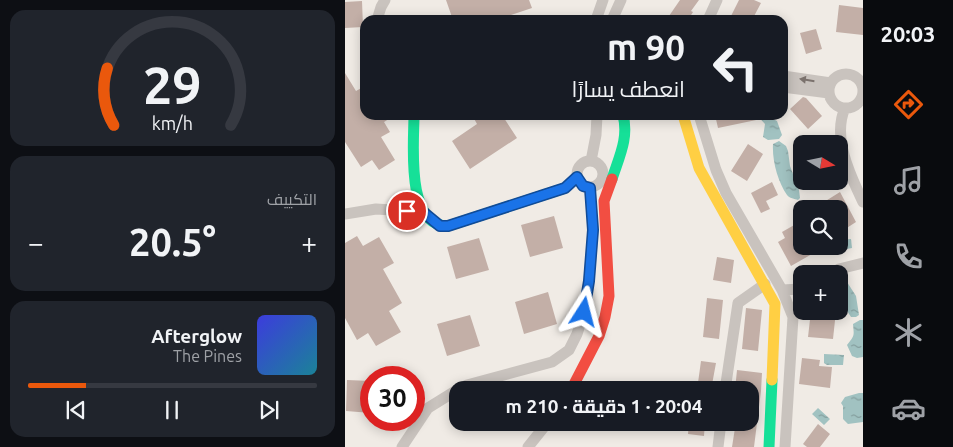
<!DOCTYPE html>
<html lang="ar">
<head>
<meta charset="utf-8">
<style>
	:root { --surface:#171b24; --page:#20242c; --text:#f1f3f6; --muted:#9ea1a6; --line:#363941; --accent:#ea580c }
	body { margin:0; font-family:Ubuntu,Cairo,sans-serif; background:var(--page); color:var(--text); direction:rtl; height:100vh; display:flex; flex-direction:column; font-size:19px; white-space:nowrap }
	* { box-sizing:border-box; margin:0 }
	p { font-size:16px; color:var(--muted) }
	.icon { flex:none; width:28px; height:28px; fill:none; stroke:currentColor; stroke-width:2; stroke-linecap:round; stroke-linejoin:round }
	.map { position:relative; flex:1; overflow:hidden; direction:ltr }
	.panel { display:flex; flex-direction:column; gap:10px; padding:10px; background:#0d0f14; width:345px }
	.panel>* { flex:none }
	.top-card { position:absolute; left:15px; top:15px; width:428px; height:105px; border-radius:15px; box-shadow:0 2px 12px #0003; direction:rtl; background:#171b24; color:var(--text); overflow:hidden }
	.needle { width:32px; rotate:100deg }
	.buttons { position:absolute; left:448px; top:135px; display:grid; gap:10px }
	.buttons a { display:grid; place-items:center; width:55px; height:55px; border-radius:10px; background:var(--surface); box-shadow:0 2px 12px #0003; font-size:25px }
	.speed { position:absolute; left:15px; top:366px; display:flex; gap:10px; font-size:25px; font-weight:700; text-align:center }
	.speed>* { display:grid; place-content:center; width:65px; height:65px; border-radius:50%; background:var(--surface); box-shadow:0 2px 12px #0003; line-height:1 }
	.speed .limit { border:8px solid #d22; background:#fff; color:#111 }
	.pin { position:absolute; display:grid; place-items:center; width:42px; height:42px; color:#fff; margin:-21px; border:2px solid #fff; border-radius:50%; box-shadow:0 1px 5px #0007 }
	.me { position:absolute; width:55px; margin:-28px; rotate:9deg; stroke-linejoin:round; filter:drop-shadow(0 0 4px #0008) }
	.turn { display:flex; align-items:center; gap:18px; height:105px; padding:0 20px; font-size:22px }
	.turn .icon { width:65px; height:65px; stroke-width:2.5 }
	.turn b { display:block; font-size:35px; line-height:42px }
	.big { font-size:38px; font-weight:700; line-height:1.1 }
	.panel .tile { flex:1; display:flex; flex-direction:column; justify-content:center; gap:8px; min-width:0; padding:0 18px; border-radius:15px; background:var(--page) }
	.panel .dial { align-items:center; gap:0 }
	.dial svg { height:130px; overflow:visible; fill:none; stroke:var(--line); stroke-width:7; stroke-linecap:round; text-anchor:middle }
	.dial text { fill:var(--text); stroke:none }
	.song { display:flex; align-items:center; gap:15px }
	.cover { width:60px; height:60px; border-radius:8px; background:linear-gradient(135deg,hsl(240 70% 55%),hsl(190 70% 35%)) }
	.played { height:5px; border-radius:2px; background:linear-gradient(90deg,var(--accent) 20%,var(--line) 20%) }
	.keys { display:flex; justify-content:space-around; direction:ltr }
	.heat { display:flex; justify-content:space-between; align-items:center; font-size:28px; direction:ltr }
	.trip { position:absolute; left:104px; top:381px; width:310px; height:50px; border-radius:15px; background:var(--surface); box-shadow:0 2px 12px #0003; font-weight:700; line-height:50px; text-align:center; direction:rtl }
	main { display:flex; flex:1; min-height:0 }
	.tab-bar { display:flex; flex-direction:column; width:90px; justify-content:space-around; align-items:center; background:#090b0e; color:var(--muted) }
	.tab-bar .icon { width:35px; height:35px }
	.tab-bar .selected { color:var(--accent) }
	.tab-bar b { font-size:22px; color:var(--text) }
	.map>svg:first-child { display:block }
	.water { fill:url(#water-ripples) }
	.building { fill:#c3afa7 }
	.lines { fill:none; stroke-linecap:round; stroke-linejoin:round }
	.street { stroke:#c9c3be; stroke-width:11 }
	.fast { stroke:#16e098; stroke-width:11 }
	.slow { stroke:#ffcf43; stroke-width:11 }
	.jam { stroke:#f24e42; stroke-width:11 }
	.oneway { fill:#7b726d }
	.route-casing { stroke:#114b97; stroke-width:12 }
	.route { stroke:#1a73e8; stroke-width:9 }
</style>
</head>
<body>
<main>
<nav class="tab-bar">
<b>20:03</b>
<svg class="icon selected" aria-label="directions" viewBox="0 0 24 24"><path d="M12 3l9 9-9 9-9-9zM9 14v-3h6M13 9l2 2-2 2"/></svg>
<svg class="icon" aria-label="music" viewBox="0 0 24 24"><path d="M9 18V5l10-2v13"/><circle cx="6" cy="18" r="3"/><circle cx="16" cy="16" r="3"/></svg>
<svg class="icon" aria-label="phone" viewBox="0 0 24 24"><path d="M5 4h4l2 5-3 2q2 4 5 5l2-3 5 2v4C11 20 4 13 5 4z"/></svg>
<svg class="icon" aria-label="climate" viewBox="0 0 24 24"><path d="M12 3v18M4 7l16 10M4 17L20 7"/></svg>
<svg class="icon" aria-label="car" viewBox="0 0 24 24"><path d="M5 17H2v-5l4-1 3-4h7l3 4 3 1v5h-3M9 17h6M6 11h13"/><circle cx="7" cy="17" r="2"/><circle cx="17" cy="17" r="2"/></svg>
</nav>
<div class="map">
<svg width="518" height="447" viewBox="0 0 518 447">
	<defs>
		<pattern id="water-ripples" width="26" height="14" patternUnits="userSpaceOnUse" patternTransform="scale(1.25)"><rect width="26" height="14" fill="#a1c2c1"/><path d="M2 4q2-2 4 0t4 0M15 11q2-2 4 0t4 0" fill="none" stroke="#849e9d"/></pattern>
	</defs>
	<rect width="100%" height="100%" fill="#f0ebe5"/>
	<path class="water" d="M412 115H426V118L432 121 437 135 434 139 423 140 418 137 420 124Z
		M434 141 441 146 443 151 445 166 454 190 455 198 453 200C450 199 444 198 442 195 433 182 427 161 428 144Z
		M506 239 507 248 491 251 490 246H494V240Z
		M498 282H502L511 296 514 315 511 317H506L495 300 497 290 496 284Z
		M515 320H518V357L512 358 507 356 502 345C510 335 509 336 508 324Z
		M479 354 499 355 498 365H482L479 363Z
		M514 393H518V422L503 424 498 419V406L496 403 500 397Z
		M473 408 485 419 479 425 467 414Z"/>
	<path class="building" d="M101 0H184L187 8 151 20H108Z
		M335 0H354L346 11 348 12 343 20H329L324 16Z
		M394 0H409L416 3 407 20H384Z
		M17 1 18 27 0 28V2Z
		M494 5 518 8V35L491 32Z
		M471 29 477 49 461 54 455 33Z
		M0 73 11 91 20 86V115H50L39 122 45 132 36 137 50 160 34 170 27 160 16 167 0 142Z
		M458 97 461 98 477 116 463 129 445 109Z
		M127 115H157L172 138 125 169 107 141 132 124Z
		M370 115H415L416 119 373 128Z
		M403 144 418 154 402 181 386 171Z
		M427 182 433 195 421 201 425 209 416 213 406 193Z
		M495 192 511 222 494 233V209H484L479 202Z
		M209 216 218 248 185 257 176 225Z
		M451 224 456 234V246H463L467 254 446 266 433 242 440 238 437 232Z
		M12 236 18 246 34 237 49 263 38 269 57 303 44 311 56 332 31 346 23 333 12 340 0 318V243Z
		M134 238 144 270 111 279 102 247Z
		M372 257 389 260 386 283 368 280Z
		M203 292 212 324 179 334 170 302Z
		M362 298 378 300 374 339 358 337Z
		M401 308 417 310 413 351 397 349Z
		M466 311H491L488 339 463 337Z
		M125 315 135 346 102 356 92 324Z
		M457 358 475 360 474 366 487 367 485 388 454 384Z
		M356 361 371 363 366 390H352Z
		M392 370 417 373 416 391 409 447H387L390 428 405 430V390H390Z
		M2 380 26 381V413L1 411Z
		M344 422H360L359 436 343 434Z
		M473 424 485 434 475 447H462L458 444Z"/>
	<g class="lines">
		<path class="street" d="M32 20 36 7 40 0
			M251 20 258 0
			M267 20 276 0
			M363 20 372 0
			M484 91a17 17 0 1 1 34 0a17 17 0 1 1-34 0Z
			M438 76 486 83
			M438 87 484 93
			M500 108C487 137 505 175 518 202
			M354 115 371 170 381 193 437 290 448 317 440 447
			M232 174a13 13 0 1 1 26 0a13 13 0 1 1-26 0Z
			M246 161 251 135 252 115
			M0 214 31 209 79 212
			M487 274 494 269 518 263
			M437 290 456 289
			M448 317 456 306
			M113 390 122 385 207 362 224 350 232 334 239 312 244 281 248 230 245 188
			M380 390 393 303 420 284
			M57 447 83 408 112 390
			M183 447 203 422
			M373 447 376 422"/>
		<path class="fast" d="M69 115C69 143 60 226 103 226L220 188 232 177
			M267 179C274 157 284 138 278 115
			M424 447 427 380"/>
		<path class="slow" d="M338 115 354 168 430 304 427 380"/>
		<path class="jam" d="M226 390 254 336 260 317 264 296 259 201 267 179"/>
	</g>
	<defs><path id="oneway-solid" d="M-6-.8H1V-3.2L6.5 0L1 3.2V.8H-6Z" transform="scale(1.25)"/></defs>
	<use class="oneway" href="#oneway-solid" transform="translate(462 80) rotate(-171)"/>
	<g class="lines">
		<defs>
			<path id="route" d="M62 211 78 212 95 226H103L220 188 232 177 238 186 245 188 248 230 244 281 239 312"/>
		</defs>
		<use href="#route" class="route-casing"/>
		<use href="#route" class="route"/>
	</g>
</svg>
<div class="buttons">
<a><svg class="needle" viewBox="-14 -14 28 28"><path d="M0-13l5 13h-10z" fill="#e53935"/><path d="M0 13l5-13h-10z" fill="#9ea1a6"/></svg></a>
<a><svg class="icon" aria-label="search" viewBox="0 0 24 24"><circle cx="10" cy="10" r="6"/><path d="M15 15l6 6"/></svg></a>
<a>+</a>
</div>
<div class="speed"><div class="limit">30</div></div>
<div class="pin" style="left:62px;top:211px;background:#d93025"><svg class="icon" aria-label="arrive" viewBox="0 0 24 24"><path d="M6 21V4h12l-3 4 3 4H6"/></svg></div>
<svg class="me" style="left:239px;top:312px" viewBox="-20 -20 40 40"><path d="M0-17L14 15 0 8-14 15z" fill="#1a73e8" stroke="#fff" stroke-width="4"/></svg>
<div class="trip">20:04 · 1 دقيقة · 210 m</div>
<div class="top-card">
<div class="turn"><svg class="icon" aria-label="left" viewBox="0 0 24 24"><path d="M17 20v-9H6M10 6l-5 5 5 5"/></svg><div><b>90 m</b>انعطف يسارًا</div></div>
</div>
</div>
<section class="panel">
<div class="tile dial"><svg viewBox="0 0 100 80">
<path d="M14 69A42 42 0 1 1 86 69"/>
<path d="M14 69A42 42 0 0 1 10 34" stroke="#ea580c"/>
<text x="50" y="56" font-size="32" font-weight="700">29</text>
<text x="50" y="72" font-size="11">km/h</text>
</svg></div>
<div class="tile"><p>التكييف</p>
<div class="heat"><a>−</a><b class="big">20.5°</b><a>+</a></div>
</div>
<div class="tile">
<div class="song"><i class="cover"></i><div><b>Afterglow</b><p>The Pines</p></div></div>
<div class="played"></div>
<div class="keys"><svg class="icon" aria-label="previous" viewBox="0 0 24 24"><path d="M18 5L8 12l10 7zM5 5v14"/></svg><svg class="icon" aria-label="pause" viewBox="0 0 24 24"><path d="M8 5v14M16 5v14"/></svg><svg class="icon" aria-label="next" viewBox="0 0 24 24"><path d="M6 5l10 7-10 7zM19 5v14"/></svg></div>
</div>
</section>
</main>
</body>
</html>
